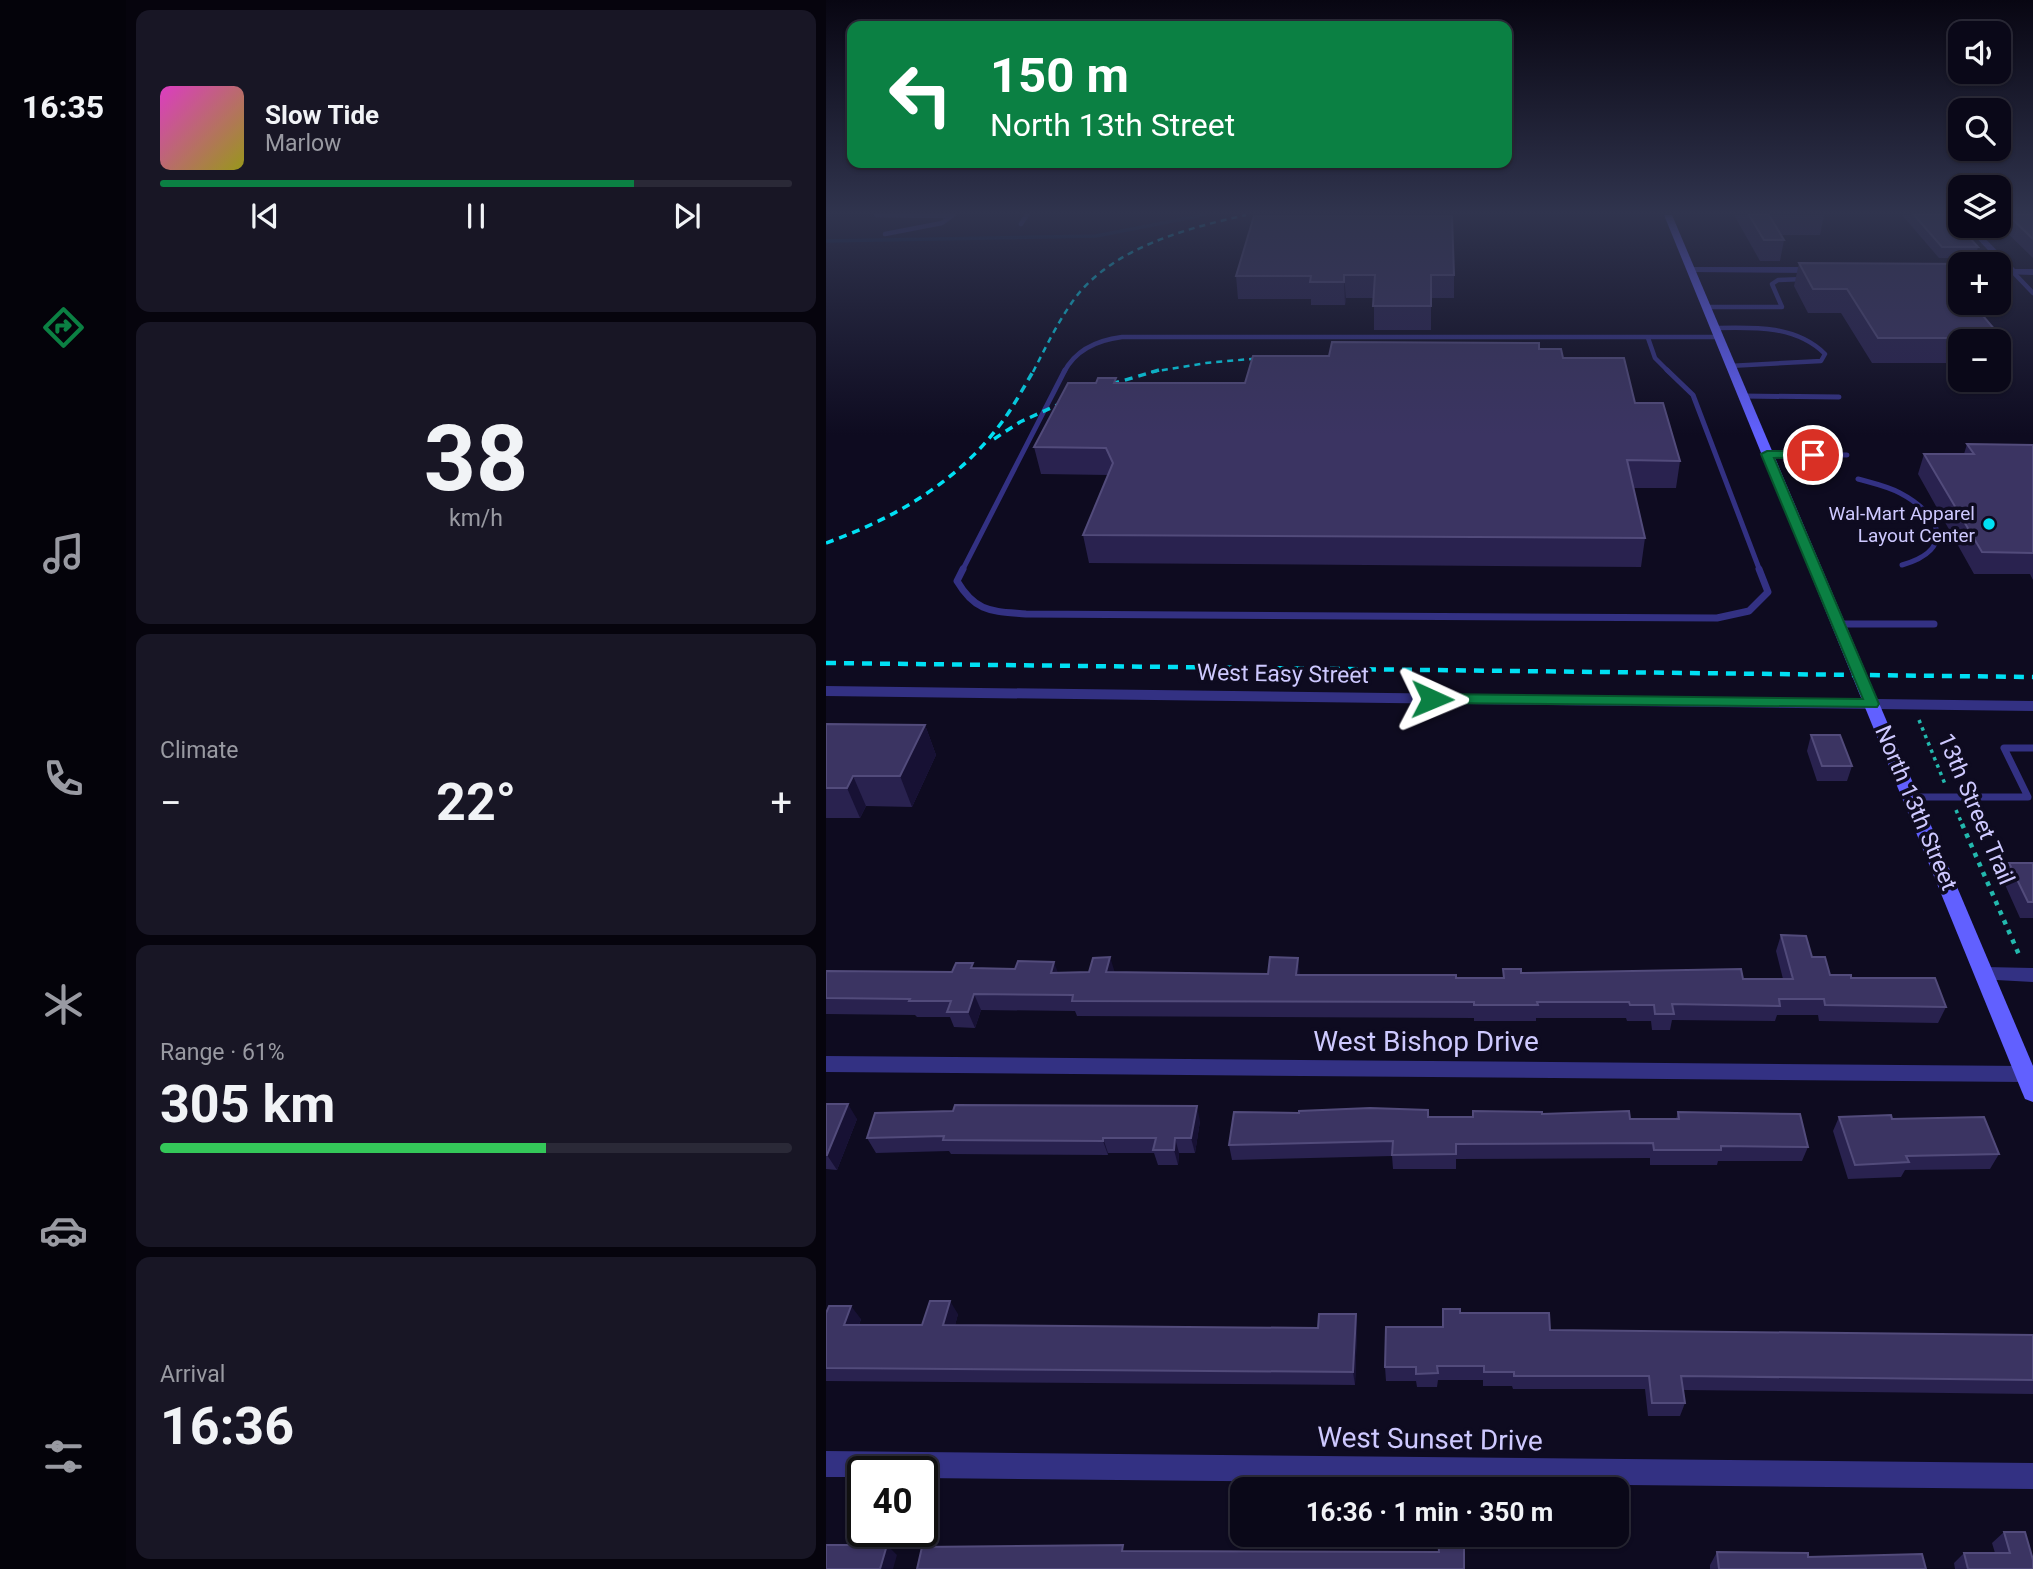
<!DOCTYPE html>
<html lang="en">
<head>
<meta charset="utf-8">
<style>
	:root { --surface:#0a0818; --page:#181625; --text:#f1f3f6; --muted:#999aa2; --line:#2a2937; --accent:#0b8043 }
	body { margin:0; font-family:Roboto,sans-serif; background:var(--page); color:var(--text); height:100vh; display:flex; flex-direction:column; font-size:26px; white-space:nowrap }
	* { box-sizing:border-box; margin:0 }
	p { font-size:23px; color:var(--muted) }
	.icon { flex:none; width:38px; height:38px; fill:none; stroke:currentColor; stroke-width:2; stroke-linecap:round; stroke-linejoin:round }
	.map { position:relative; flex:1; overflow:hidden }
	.details { display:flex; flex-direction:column; gap:10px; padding:10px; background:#06040d; width:700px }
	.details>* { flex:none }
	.top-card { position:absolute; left:21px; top:21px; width:665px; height:147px; border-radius:14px; box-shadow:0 2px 5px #0004,0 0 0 2px var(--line); background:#0b8043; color:#fff; overflow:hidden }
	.tools { position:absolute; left:1122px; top:21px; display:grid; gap:14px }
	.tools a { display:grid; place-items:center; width:63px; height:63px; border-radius:14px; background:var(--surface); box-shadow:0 2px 5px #0004,0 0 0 2px var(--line); font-size:35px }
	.speed { position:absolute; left:21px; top:1456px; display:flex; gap:14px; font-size:35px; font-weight:700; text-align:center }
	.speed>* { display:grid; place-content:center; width:91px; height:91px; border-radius:50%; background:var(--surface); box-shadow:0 2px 5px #0004,0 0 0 2px var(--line); line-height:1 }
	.speed .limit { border:4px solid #111; border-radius:10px; background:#fff; color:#111 }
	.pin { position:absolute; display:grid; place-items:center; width:60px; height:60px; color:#fff; margin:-30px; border:4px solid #fff; border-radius:50%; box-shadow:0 2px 7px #0007 }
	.me { position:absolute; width:77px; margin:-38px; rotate:91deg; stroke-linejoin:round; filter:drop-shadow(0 0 5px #0008) }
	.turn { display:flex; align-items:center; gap:24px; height:147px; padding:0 28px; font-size:32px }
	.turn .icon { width:91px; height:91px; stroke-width:2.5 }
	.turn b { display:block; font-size:49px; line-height:60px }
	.big { font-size:52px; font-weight:700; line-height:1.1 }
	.details .card { flex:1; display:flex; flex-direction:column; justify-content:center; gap:10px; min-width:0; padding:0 24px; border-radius:14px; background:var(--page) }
	.details .dial { align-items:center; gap:0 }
	.dial b { font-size:91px; line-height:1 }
	.song { display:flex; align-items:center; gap:21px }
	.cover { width:84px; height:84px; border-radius:10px; background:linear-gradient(135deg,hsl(310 70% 55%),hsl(60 70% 35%)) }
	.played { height:7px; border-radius:4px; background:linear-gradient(90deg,var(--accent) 75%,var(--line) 75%) }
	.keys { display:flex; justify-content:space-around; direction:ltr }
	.heat { display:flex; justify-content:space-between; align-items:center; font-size:38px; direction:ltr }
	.charge { height:10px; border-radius:5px; background:linear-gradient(90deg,#34c759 61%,var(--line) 0) }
	.trip { position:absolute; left:404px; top:1477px; width:399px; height:70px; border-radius:14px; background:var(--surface); box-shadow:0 2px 5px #0004,0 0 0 2px var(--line); font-weight:700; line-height:70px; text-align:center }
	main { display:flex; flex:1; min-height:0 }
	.tab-bar { display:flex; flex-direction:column; width:126px; justify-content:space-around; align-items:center; background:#04030a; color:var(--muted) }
	.tab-bar .icon { width:49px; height:49px }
	.tab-bar .current { color:var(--accent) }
	.tab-bar b { font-size:32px; color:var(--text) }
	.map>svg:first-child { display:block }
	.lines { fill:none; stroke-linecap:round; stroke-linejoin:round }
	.stream { stroke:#051b3e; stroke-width:3.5 }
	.path-far1 { stroke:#23b9ae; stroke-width:3.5; stroke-dasharray:3.5 4.5; stroke-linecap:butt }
	.path { stroke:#23b9ae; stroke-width:4.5; stroke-dasharray:4.5 6; stroke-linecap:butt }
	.service-far2 { stroke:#333183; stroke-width:4.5 }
	.service-far1 { stroke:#333183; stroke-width:5 }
	.service { stroke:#333183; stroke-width:7 }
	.minor { fill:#333183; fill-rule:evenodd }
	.tertiary { fill:#333183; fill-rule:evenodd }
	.secondary { fill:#6160ff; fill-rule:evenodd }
	.rail-far2 { stroke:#00e0f4; stroke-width:2.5; stroke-dasharray:6 5; stroke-linecap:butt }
	.rail-far1 { stroke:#00e0f4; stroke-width:3.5; stroke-dasharray:8 6; stroke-linecap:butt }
	.rail { stroke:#00e0f4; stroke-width:4.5; stroke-dasharray:10 8; stroke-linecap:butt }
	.wall { fill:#29224f }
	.shaded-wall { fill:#171134 }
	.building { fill:#3b3462; stroke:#524b7b; stroke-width:2 }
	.route { fill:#0b8043; stroke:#07532c; stroke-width:2 }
	.poi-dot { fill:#00e0f4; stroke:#0e0b20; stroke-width:2.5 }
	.labels { text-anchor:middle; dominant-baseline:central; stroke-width:7; stroke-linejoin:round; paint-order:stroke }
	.far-poi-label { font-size:19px; fill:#cec9ff; stroke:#0e0b20; text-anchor:end }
	.street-label { font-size:23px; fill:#cec9ff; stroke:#0e0b20 }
	.near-street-label { font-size:28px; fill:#cec9ff; stroke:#0e0b20 }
</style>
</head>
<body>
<main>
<nav class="tab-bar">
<b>16:35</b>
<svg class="icon current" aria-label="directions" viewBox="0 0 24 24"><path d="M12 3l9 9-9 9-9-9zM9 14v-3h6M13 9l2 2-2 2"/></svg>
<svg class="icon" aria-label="music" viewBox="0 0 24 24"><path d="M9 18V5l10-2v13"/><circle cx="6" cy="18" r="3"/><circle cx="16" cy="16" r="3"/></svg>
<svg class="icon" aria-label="phone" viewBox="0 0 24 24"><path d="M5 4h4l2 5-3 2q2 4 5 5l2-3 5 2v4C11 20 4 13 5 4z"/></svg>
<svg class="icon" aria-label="climate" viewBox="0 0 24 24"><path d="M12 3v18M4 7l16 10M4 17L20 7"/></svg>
<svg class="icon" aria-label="car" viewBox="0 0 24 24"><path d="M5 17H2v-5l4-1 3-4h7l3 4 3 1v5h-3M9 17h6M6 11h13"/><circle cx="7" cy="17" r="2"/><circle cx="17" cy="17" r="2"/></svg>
<svg class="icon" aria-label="filters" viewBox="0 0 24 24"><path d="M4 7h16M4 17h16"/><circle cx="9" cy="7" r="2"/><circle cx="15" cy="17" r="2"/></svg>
</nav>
<section class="details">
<div class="card">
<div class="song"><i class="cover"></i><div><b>Slow Tide</b><p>Marlow</p></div></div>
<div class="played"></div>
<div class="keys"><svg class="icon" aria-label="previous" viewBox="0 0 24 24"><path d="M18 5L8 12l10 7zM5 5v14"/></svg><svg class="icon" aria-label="pause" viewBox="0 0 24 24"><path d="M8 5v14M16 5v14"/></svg><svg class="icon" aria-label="next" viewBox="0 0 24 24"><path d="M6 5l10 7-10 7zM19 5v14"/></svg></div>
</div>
<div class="card dial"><b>38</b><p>km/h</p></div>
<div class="card"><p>Climate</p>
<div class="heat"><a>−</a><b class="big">22°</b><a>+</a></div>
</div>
<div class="card"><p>Range · 61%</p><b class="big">305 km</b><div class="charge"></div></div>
<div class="card"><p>Arrival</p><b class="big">16:36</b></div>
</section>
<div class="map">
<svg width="1207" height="1569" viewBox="0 0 1207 1569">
	<rect width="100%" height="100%" fill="#0e0b20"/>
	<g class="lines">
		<path class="stream" d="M0 241 270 236 378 215"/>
		<path class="path-far1" d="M1093 720 1119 784
			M1130 810 1137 826"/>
		<path class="path" d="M1136 824 1194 957"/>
		<path class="service-far2" d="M50 215 126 216
			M195 224 201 215
			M59 234 116 223 127 215
			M1187 272 1207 293
			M880 307H956L946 284 952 280 978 279
			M888 328C927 327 970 325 999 354L995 361 903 366
			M822 338 829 358 843 372
			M238 372C250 349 272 340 296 337H891"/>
		<path class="service-far1" d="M841 370 867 395 934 571
			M916 396 1013 397
			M941 454 1021 455
			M1032 479C1046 483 1061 486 1074 493 1114 514 1131 549 1076 565
			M136 571 239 370"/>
		<path class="service" d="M137 569 131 581C150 613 166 611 200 614L891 618 923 611 942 592 933 569
			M1014 624H1108
			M1085 797H1202L1178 748H1207"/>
		<path class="minor" d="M1129 215H1134V218Z
			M1139 226H1147L1189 269H1207V275L1175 274V270L1180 269Z
			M862 267H992L996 270 992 273 865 272 862 271Z
			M1159 967 1207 968V982L1152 979 1150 974 1152 969Z
			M0 1056 1199 1066 1206 1068 1207 1078 1199 1082 0 1072Z
			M0 1451 1207 1463V1489L96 1478V1472H37V1477H0Z"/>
		<path class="tertiary" d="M0 686 1207 701V711L0 696Z"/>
		<path class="secondary" d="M838 215H846L1207 1066V1102L1199 1099 1196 1092Z"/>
		<path class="rail-far2" d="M207 372C221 345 234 317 253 293 293 246 362 228 420 215
			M325 372 380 363 447 357"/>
		<path class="rail-far1" d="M272 388 333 370
			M168 439 194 422 249 397
			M0 543C67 519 130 483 173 426 187 408 197 388 208 370"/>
		<path class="rail" d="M0 663 1207 677"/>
	</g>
	<path class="wall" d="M908 215H998L994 235H955L958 240 954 261H934Z
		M1076 215H1123L1152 247 1149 258H1113Z
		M1172 215H1207V258L1172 224Z
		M973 263 1134 264V303H1172L1168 314H1156L1176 338 1172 348V341H1134V363H1046L1015 313H982L968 286Z
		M628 275V298H605V330H548V298H520L519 305H485V299H412L410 276Z
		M1172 286 1176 290 1172 301Z
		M713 349 737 358 809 403 854 461 850 488H807L819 538 815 567 263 563 257 535 282 475 215 474 208 447 291 383H419L503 356Z
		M1141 444 1207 445V580L1204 574H1148L1092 474 1098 454H1138Z
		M0 724 99 725 110 755 86 807 40 806 34 818H0Z
		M985 735 1026 766 1021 781H991L981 751Z
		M1183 863H1207V918H1194L1176 878Z
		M955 935 986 957 1004 975 1025 978 1120 1007 1112 1023 993 1021 992 1015H951L949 1021 846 1020 844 1030H826L825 1021H801L800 1018H710V1021H648V1018L251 1016 249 1011 155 1010 149 1028 128 1027 124 1017H91L89 1015 0 1014V971L126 972 149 968 232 973 677 978V969L695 973 917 979H957L950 951Z
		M0 1104 31 1119 11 1170 0 1169Z
		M852 1112 982 1147 976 1161H892L891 1165H824V1158L630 1159V1169H567L566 1156 406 1160 403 1145 602 1117H647L716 1114 804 1119H850Z
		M1013 1117 1066 1119 1173 1154 1164 1169 1079 1170 1075 1177 1022 1179 1007 1131Z
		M374 1121 369 1153H353L352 1165H332L328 1153H282V1155L125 1154 123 1151 50 1153 41 1138Z
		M0 1313 35 1319 33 1325H96L132 1314 129 1325 492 1328 530 1314 531 1327 529 1385 0 1381Z
		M634 1313 724 1330 1207 1335V1394L857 1390 859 1403 854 1416H822L819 1389H687L686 1386H657V1380H612L611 1387H591L590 1381H560L559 1367 617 1327Z
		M1178 1532 1207 1569H1129L1128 1563 1138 1553H1169L1166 1543Z
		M891 1552 982 1557 1100 1569H884V1565Z"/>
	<path class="shaded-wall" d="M518 275 520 298 519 305 518 282Z
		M99 725 110 755 86 807 74 776Z
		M27 776 40 806 34 818 21 788Z
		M284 957 289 973 280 972Z
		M472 958 474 974 472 991 470 975Z
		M228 962 234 978 225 973Z
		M148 994 155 1010 149 1028 142 1012Z
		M22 1104 31 1119 11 1170 1 1155Z
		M371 1106 374 1121 369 1153 365 1138Z
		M277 1138 282 1153V1155L277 1141Z
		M349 1138 353 1153 352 1165 348 1150Z
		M124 1301 132 1314 126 1338 117 1325Z
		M25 1306 35 1319 28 1338 18 1325Z
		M530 1314 531 1327 529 1385 527 1372Z
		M61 1545 71 1555 67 1569H54Z"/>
	<path class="building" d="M923 215H943L958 240H938Z
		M1088 215H1123L1152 247H1116Z
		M1182 215H1207V239Z
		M428 216H626L628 275H605V306H547L549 275H518V282H484L485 276H410Z
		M973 263 1148 264H1134V303H1146L1176 338H1052L1021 289H987Z
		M506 342 713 343V349H735L737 358H798L809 403H837L854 461 801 460 819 538 257 535 287 463 280 448 208 447 242 383H270L272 378H290L288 383H419L427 356H503Z
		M1141 444 1207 445V553L1156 552 1098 454H1148Z
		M0 724 99 725 74 776H27L21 788H0Z
		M985 735H1014L1026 766H996Z
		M1183 863H1207V902H1202Z
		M955 935 980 936 986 957H999L1004 975H1025V978H1109L1120 1007 999 1005 998 999H953L954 1006 846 1004 848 1014H829L828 1005H804L803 1002H711L712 1005H648V1002L246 1001 247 995 148 994 142 1012H121L125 1001H83L84 999 0 998V971L126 972 130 963H147L145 968 189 969 192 961 228 962 225 973 263 972 267 958 284 957 280 972 442 974 444 957 472 958 470 975H630V978H678L677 969H695V973L915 969 917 979H967Z
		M0 1104H22L1 1155H0Z
		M129 1105 371 1106 365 1138H349L348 1150H327L330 1138H277V1141L117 1140 118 1136 41 1138 49 1113 127 1111Z
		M544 1108 602 1110V1117H647V1111L716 1112V1114L803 1111 804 1119H853L852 1112 974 1114 982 1147 895 1146V1150H828L827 1143 630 1144V1154L566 1155 567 1141 403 1145 408 1112 473 1113V1111Z
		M1065 1115 1066 1119 1158 1117 1173 1154 1080 1156 1083 1162 1029 1165 1013 1117Z
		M104 1301H124L117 1325 492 1328 493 1314H530L527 1372 0 1368V1313L3 1306H25L18 1325H96Z
		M617 1309H634V1313H723L724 1330 1207 1335V1380L855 1376 859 1403H826L823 1376H688V1372H658V1366H611L612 1373 590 1374V1367H559L560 1327H617Z
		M1178 1532H1199L1207 1560V1569H1142L1138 1553H1184Z
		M612 1535H638V1569H91L96 1547 297 1545 296 1551 613 1552Z
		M0 1545H61L54 1569H0Z
		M891 1552 982 1553V1557L1096 1554 1100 1569H893Z"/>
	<linearGradient id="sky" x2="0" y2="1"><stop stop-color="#080612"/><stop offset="0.49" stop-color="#30344e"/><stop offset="1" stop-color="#30344e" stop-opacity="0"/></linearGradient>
	<rect width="1207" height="435" fill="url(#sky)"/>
	<path class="route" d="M987 451 991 452V457L948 458 1053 704 1051 707 606 703 598 699 606 694 1037 699 935 454 941 451Z"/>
	<circle class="poi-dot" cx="1163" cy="524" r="7"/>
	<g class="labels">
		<g class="far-poi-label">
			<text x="1149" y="513">Wal-Mart Apparel<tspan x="1149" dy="22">Layout Center</tspan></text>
		</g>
		<g class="street-label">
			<text transform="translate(457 674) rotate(1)">West Easy Street</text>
			<text transform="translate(1090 808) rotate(67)">North 13th Street</text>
			<text transform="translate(1150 809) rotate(67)">13th Street Trail</text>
		</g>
		<g class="near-street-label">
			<text x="600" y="1041">West Bishop Drive</text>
			<text transform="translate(604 1439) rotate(1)">West Sunset Drive</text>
		</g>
	</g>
</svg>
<div class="tools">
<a><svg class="icon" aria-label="sound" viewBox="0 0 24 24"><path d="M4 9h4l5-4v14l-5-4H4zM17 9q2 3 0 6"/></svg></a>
<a><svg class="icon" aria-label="search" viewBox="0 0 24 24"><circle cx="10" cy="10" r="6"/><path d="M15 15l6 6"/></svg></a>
<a><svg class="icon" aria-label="layers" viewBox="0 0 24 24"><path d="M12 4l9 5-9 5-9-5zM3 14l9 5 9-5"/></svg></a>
<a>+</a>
<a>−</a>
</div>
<div class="speed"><div class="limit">40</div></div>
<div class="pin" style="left:987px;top:455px;background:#d93025"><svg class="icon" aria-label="arrive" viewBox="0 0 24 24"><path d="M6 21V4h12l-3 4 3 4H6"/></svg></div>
<svg class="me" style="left:606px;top:699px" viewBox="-20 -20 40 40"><path d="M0-17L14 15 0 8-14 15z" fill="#0b8043" stroke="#fff" stroke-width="4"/></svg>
<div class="trip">16:36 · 1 min · 350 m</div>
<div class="top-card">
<div class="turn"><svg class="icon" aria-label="left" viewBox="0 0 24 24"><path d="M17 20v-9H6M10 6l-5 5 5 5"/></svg><div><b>150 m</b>North 13th Street</div></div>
</div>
</div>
</main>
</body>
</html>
